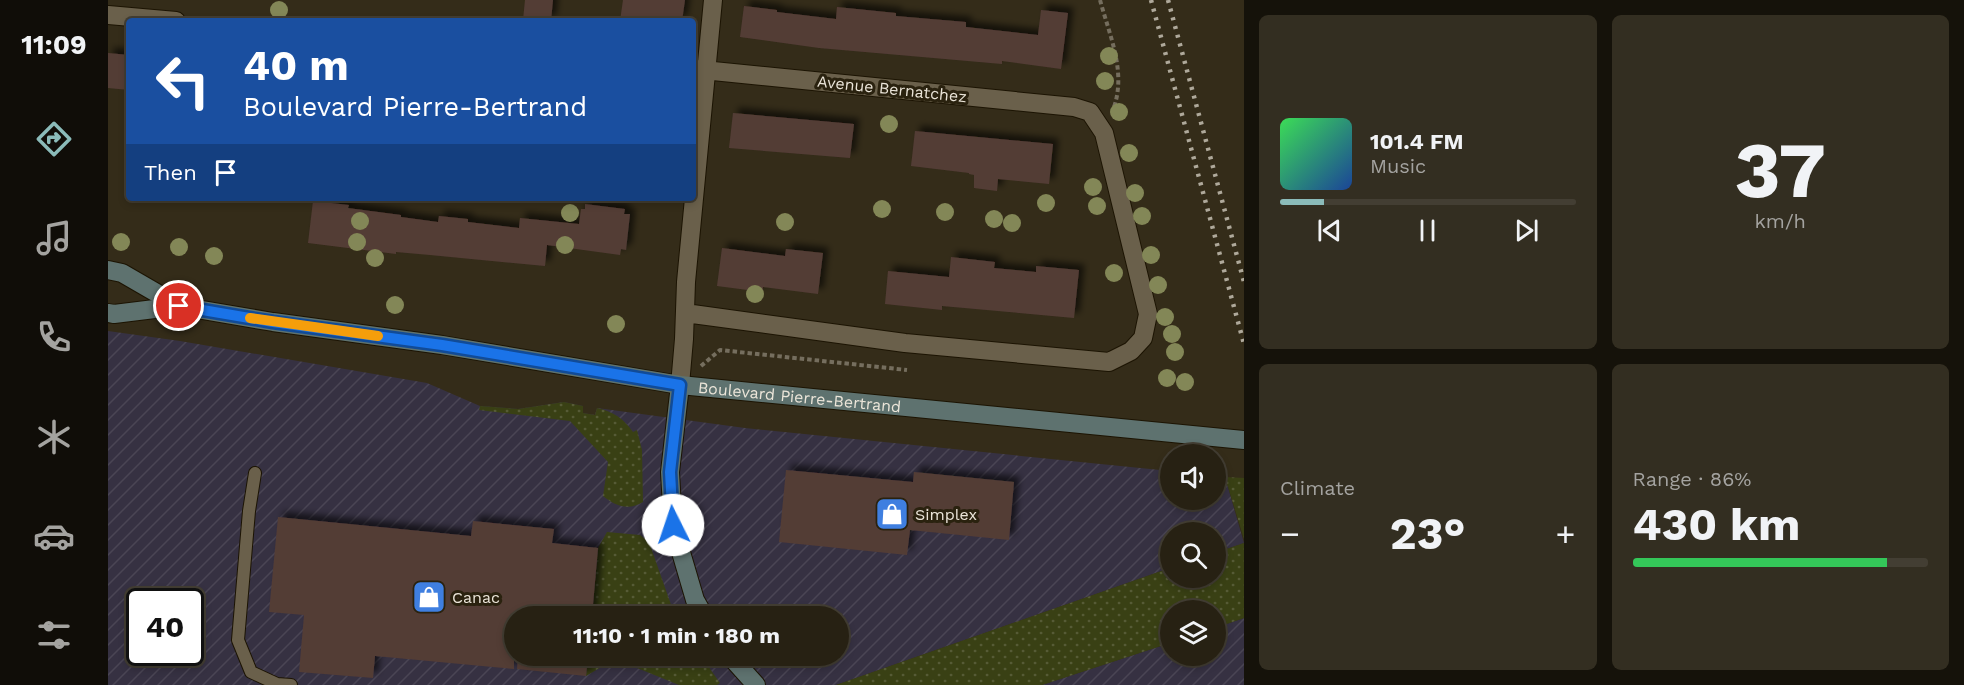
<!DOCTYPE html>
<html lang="en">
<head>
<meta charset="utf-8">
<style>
	:root { --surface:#272113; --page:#332e21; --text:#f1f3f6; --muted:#a4a3a0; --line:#433e33; --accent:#8bbbb9 }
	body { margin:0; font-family:"Work Sans",sans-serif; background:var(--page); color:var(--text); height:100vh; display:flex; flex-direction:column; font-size:22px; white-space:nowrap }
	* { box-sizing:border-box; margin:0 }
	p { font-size:20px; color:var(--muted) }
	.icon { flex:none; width:33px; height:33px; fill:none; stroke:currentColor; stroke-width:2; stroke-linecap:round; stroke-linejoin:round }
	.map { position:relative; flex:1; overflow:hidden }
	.sheet { display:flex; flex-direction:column; gap:15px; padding:15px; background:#15120a; width:720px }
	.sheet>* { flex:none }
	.hud { position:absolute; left:18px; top:18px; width:570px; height:183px; border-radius:6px; box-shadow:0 3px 9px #0003,0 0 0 2px var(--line); background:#1a4fa0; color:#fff; overflow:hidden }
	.buttons { position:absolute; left:1052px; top:444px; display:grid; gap:12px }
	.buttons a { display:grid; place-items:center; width:66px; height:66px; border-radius:50%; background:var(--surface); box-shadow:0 3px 9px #0003,0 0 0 2px var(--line); font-size:30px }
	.speed { position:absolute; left:18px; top:588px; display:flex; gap:12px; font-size:30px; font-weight:700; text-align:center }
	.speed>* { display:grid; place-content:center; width:78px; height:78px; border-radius:50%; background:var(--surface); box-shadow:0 3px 9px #0003,0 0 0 2px var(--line); line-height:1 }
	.speed .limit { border:3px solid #111; border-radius:9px; background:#fff; color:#111 }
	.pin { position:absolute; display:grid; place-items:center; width:51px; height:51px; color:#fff; margin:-26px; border:3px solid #fff; border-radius:50%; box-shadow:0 2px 6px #0007 }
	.me { position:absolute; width:66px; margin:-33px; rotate:356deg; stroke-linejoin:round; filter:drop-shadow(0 0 4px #0008) }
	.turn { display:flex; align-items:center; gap:21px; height:126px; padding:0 18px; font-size:27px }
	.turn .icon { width:78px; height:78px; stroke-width:2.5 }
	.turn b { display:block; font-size:42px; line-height:51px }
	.then { display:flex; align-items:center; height:57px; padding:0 18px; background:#0003; gap:12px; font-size:22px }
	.big { font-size:45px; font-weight:700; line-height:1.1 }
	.sheet .card { flex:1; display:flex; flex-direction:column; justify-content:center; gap:9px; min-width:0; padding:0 21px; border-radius:9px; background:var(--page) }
	.sheet .dial { align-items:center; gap:0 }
	.dial b { font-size:78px; line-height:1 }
	.song { display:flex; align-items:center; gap:18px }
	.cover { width:72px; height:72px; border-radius:9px; background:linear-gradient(135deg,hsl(130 70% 55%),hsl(220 70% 35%)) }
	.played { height:6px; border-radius:3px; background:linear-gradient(90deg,var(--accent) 15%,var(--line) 15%) }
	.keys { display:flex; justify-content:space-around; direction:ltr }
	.heat { display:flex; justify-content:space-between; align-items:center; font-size:33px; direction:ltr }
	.charge { height:9px; border-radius:4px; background:linear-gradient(90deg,#34c759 86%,var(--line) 0) }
	.sheet .tiles { flex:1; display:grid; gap:15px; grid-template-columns:repeat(2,1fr) }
	.trip { position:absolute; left:396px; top:606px; width:345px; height:60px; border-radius:30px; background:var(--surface); box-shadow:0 3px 9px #0003,0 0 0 2px var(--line); font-weight:700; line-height:60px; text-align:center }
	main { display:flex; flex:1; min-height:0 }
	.menu { display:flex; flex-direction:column; width:108px; justify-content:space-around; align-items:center; background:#100d08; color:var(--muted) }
	.menu .icon { width:42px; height:42px }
	.menu .active { color:var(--accent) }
	.menu b { font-size:27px; color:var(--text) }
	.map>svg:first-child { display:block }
	.industrial { fill:url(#industrial-furrows); fill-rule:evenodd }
	.grass { fill:url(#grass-dots) }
	.building { fill:#533c36; filter:url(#shadow) }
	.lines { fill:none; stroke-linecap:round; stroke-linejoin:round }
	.lane-casing { stroke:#1c1403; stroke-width:14 }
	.street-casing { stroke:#1c1403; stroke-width:20 }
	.secondary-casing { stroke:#1c1403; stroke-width:20 }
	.path { stroke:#756e5e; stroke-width:4; stroke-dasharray:4.5 3; stroke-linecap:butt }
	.lane { stroke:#6a604b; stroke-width:12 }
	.street { stroke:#6a604b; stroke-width:18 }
	.secondary { stroke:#5e726f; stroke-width:18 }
	.rail { stroke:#afa99b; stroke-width:4.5; stroke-dasharray:3 6; stroke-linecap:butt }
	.tree { fill:#838757 }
	.route-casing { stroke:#114b97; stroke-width:15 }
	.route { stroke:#1a73e8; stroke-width:10 }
	.slow { stroke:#f59e0b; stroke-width:10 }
	.labels { text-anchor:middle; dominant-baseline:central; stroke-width:6; stroke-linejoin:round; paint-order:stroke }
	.street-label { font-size:16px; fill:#ebe5d9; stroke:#2a220f }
	.poi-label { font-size:16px; fill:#ebe5d9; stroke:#2a220f; text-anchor:start }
</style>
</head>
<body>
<main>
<nav class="menu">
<b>11:09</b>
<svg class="icon active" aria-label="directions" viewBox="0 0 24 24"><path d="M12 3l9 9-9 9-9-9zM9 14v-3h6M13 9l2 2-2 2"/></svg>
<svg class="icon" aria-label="music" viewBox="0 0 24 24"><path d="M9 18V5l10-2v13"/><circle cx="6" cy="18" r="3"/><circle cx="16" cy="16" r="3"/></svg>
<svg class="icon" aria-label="phone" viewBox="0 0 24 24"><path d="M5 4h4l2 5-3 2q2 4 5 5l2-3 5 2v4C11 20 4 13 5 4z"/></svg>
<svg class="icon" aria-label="climate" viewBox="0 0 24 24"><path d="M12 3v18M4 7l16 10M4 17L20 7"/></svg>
<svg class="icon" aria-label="car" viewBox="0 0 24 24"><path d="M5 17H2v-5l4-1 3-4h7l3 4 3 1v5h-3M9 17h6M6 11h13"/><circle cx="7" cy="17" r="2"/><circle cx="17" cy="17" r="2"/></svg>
<svg class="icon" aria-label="filters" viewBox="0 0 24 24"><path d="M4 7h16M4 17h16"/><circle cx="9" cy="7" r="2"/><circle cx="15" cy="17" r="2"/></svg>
</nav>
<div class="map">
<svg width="1136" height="685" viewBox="0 0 1136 685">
	<defs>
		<pattern id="industrial-furrows" width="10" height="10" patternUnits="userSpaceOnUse" patternTransform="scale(1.5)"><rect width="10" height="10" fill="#363142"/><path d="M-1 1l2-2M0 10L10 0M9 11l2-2" fill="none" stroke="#4a4554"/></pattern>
		<pattern id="grass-dots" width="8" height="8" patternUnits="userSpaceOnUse" patternTransform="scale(1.5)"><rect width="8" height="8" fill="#394014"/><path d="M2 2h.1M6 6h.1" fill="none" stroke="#565b36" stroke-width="1.8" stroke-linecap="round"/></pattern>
		<filter id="shadow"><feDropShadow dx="5.5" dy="-5.5" stdDeviation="3" flood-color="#0009"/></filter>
	</defs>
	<rect width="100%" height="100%" fill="#342c19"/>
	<path class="industrial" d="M0 331 72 341 319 383 372 406 410 409 456 402 475 406V413L487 415 489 408 637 428 1062 471V500H1107V476L1117 477 1136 543 1107 553V532H1062V568L728 685H0ZM32 602H82V652H32ZM406 616H730V656H406Z
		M1136 618V685H934L1062 643V656H1107V628Z"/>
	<path class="grass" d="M456 402 475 406V413L487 415 489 408C506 412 515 418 525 432L529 430 534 450 535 502C521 511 507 506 495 496L500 462 462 421 371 410 372 406 410 409Z
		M1117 477 1136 478V539Z
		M499 532 532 535 541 542 567 616H484L490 548Z
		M1136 543V618L1107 628V610H1062V643L934 685H728L1062 568V578H1107V553Z
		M480 656H593L612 683 609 685H571L507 659 478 676Z"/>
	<path class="building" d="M417 0H445L443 21 415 20Z
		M515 0H577L574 21H512Z
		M636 6 669 10V12L728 19 729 7 788 13V16L858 22V27L930 35 933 10 960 13 953 69 894 61V64L711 48 632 37Z
		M0 53 21 55V90L0 88Z
		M625 113 746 124 742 158 621 148Z
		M807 131 945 144 941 184 890 179 889 191 866 188V175L861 174V173L803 166Z
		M205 201 241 205 240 208 293 215V217L330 222 331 216 360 219V222L411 228 412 218 471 224 473 209H477V204L517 209 516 214H522L518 250 513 249 512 255 439 245 437 266 322 255 288 252V254L200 243Z
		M614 248 677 256 678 249 715 253 710 294 655 287V292L609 286Z
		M843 257 887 262 886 268 928 272V266L971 270 966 318 834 306V310L777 304 780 271 841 277Z
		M678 470 805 482 806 472 906 482 901 540 802 530 799 555 671 542Z
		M170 517 363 536 365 521 446 529 444 543 490 548 484 616H406V669L267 656 265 678 191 672 196 615 161 612Z
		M410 656H480L478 676 409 669Z"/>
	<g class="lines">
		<defs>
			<path id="lane" d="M147 473 141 511 130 640 143 672 169 684 183 685"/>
			<path id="street" d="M0 15 68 21
				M577 313 797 343 1001 362 1023 351 1035 338 1040 314 996 133 982 112 966 107 585 69
				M572 385 576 339 578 282 605 0"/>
			<g id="secondary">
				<path d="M0 270 14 273 71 306"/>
				<path id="s1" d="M0 313 6 314 71 306 165 322 334 345 572 385 1136 440"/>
				<path d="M572 385 562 472 565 525 587 600 596 616"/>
				<path d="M622 656 648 685"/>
			</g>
		</defs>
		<use href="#lane" class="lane-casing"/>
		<use href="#street" class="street-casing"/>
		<use href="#secondary" class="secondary-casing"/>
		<path class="path" d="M992 0C1002 37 1019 73 1005 110
			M593 366 612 350 799 370"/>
		<use href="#lane" class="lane"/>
		<use href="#street" class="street"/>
		<use href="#secondary" class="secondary"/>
		<path class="rail" d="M1043 0 1136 344
			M1060 0 1136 282"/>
	</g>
	<g class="tree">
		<circle cx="171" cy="10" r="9"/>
		<circle cx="1001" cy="56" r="9"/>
		<circle cx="997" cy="81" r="9"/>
		<circle cx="1011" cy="112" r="9"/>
		<circle cx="781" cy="124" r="9"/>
		<circle cx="1021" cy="153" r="9"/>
		<circle cx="985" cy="187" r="9"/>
		<circle cx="1027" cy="193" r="9"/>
		<circle cx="938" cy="203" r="9"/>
		<circle cx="989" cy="206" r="9"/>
		<circle cx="774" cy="209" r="9"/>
		<circle cx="837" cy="212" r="9"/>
		<circle cx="462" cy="213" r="9"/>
		<circle cx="1034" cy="216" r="9"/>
		<circle cx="886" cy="219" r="9"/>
		<circle cx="252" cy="221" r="9"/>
		<circle cx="677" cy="222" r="9"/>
		<circle cx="904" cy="223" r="9"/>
		<circle cx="13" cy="242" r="9"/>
		<circle cx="249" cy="242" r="9"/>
		<circle cx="457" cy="245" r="9"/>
		<circle cx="71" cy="247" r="9"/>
		<circle cx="1043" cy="255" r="9"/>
		<circle cx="106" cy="256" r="9"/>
		<circle cx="267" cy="258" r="9"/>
		<circle cx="1006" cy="273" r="9"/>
		<circle cx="1050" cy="285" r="9"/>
		<circle cx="647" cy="294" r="9"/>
		<circle cx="287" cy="305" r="9"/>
		<circle cx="1057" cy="317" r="9"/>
		<circle cx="508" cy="324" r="9"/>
		<circle cx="1064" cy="334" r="9"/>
		<circle cx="1067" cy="352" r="9"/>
		<circle cx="1059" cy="378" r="9"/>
		<circle cx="1077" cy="382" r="9"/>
	</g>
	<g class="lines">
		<defs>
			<path id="route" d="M71 306 165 322 334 345 572 385 562 472 565 525"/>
		</defs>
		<use href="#route" class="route-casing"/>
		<use href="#route" class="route"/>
		<path class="slow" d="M142 318 270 336"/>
	</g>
	<defs>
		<symbol id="shop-square" viewBox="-11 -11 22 22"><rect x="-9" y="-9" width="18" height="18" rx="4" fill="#3f7fe0" stroke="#2a220f"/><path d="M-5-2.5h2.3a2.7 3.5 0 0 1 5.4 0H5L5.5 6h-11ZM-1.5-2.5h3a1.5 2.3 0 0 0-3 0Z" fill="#fff"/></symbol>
	</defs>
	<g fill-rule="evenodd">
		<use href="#shop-square" x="765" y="495" width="38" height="38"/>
		<use href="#shop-square" x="302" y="578" width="38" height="38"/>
	</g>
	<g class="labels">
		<g class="street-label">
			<text transform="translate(784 89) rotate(6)">Avenue Bernatchez</text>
			<text stroke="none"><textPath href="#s1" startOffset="699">Boulevard Pierre-Bertrand</textPath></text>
		</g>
		<g class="poi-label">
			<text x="807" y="514">Simplex</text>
			<text x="344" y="597">Canac</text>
		</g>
	</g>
</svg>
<div class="buttons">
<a><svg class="icon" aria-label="sound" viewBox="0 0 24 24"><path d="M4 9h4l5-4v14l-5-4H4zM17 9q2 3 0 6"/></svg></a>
<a><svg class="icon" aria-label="search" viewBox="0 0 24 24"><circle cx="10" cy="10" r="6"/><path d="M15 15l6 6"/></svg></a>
<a><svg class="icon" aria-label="layers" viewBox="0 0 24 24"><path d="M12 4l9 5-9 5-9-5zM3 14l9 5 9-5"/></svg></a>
</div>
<div class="speed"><div class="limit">40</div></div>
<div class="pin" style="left:71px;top:306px;background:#d93025"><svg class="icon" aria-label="arrive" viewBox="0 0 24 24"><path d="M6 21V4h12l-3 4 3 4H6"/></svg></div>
<svg class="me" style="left:565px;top:525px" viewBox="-20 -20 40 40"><circle r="19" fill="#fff"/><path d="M0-13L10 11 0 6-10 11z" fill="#1a73e8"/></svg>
<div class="trip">11:10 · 1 min · 180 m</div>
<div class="hud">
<div class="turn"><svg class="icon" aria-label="left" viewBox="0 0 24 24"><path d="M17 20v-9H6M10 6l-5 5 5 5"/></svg><div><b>40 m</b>Boulevard Pierre-Bertrand</div></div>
<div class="then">Then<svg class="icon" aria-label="arrive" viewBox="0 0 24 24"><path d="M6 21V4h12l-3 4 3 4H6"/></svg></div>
</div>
</div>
<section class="sheet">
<div class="tiles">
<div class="card">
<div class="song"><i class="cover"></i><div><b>101.4 FM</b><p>Music</p></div></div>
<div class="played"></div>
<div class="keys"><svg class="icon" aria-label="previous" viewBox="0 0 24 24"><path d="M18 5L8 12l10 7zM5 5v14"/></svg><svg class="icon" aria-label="pause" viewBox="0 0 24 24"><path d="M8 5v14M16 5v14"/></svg><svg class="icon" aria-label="next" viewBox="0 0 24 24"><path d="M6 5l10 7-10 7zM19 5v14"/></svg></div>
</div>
<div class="card dial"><b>37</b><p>km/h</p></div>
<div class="card"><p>Climate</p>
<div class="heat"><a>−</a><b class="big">23°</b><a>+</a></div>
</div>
<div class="card"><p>Range · 86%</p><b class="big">430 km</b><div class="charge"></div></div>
</div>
</section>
</main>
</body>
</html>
